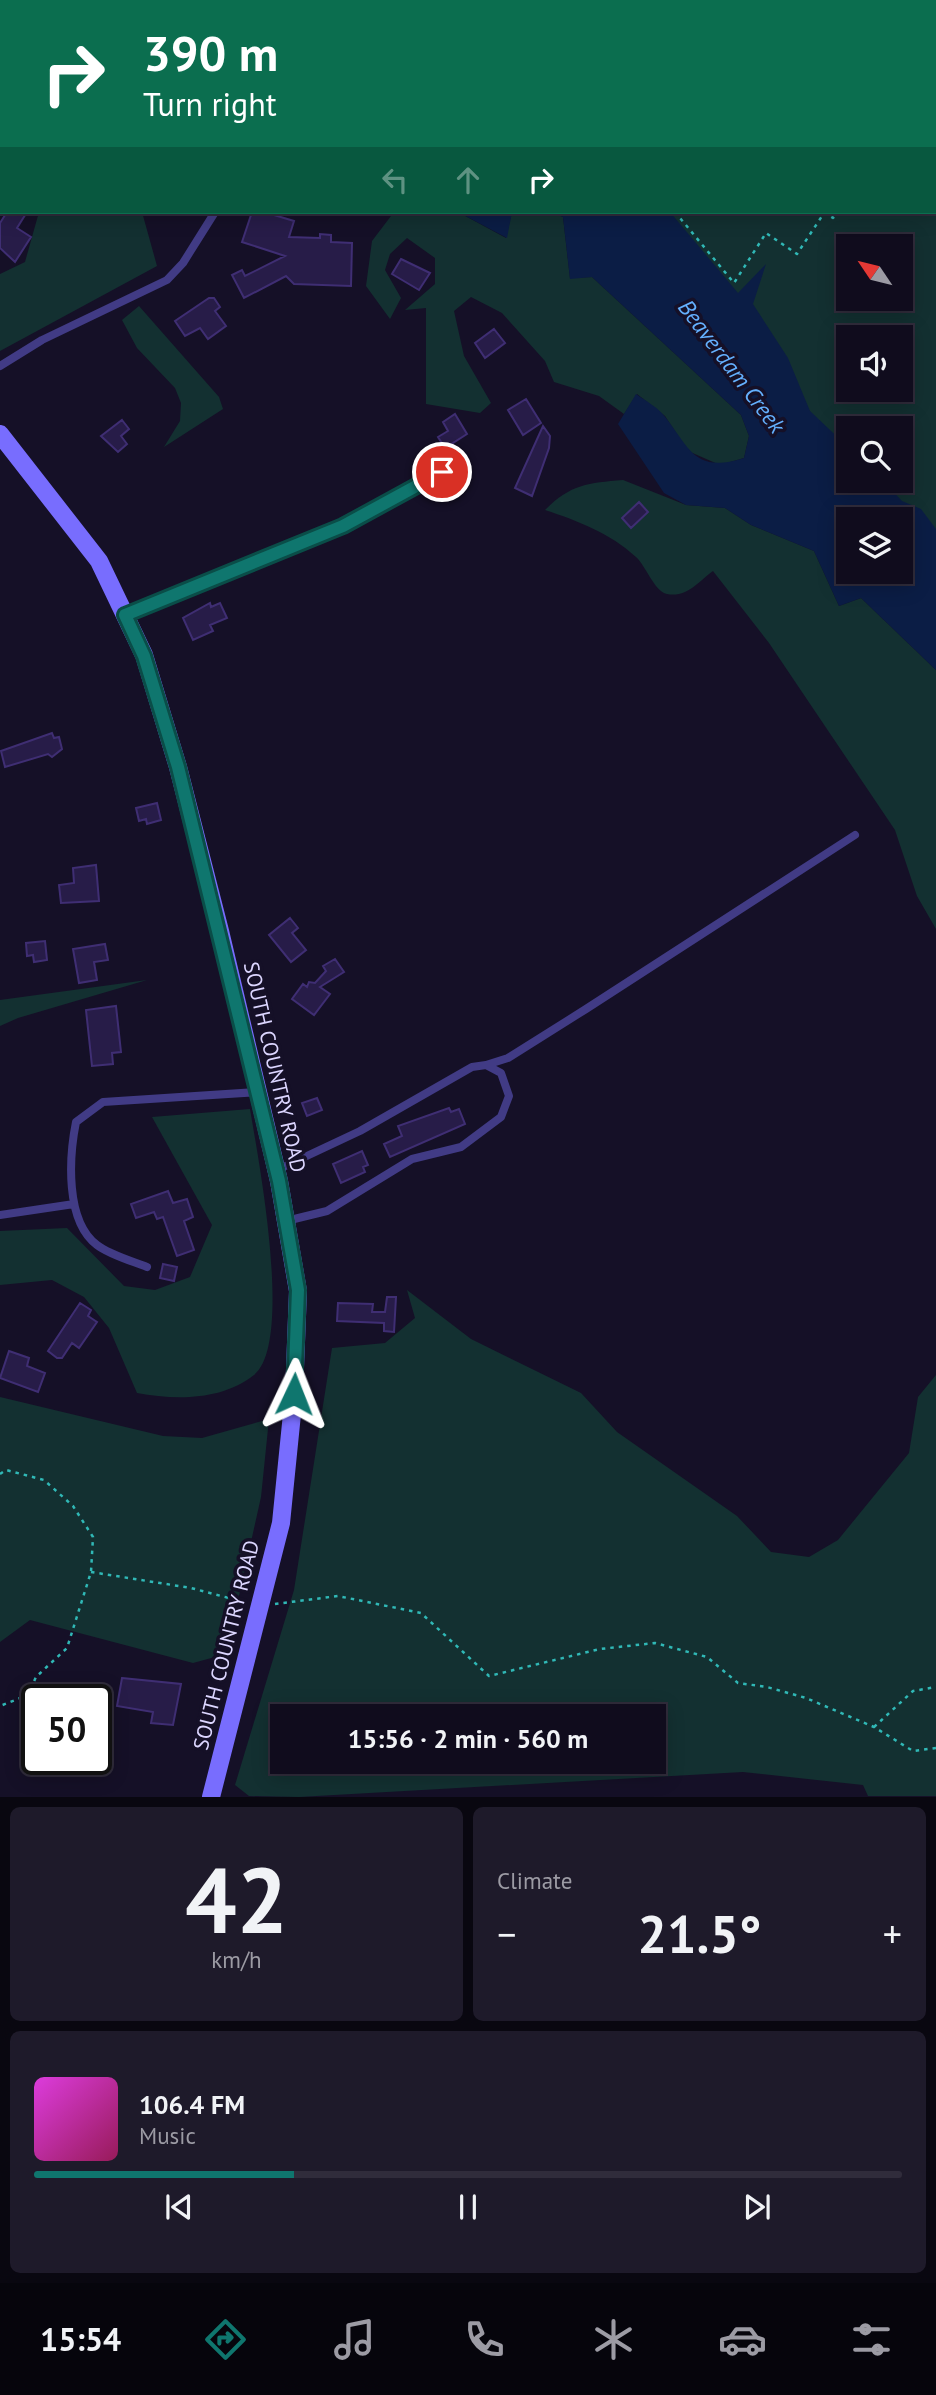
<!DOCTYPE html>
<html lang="en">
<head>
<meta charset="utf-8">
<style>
	:root { --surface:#100c1d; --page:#1e1a2a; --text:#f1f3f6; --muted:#9c9ba4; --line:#302c3b; --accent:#0f766e }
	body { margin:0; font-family:"PT Sans",sans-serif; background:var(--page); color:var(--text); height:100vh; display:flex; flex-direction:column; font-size:26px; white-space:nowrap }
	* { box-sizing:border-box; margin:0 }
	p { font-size:23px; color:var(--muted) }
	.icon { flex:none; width:38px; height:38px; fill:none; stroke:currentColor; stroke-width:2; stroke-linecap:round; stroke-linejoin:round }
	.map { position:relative; height:1797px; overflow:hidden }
	.panel { display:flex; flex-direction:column; gap:10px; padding:10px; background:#090710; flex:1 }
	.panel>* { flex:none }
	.banner { position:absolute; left:0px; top:0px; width:936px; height:214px; box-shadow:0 4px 18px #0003,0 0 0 2px var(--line); background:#0b6e4f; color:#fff; overflow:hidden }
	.needle { width:46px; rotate:305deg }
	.buttons { position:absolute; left:836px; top:234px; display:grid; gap:14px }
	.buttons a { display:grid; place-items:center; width:77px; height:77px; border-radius:0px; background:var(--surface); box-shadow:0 4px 18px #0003,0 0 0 2px var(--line); font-size:35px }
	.speed { position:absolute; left:21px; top:1684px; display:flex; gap:14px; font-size:35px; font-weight:700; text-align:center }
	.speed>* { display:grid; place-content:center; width:91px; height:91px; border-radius:50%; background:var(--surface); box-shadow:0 4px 18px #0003,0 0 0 2px var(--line); line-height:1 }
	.speed .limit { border:4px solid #111; border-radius:10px; background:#fff; color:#111 }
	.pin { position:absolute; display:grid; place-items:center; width:60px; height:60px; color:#fff; margin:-30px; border:4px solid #fff; border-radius:50%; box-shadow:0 2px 7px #0007 }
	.me { position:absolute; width:77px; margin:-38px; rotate:2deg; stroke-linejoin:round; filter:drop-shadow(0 0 5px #0008) }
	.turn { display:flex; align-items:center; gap:24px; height:147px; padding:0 28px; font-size:32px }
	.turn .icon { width:91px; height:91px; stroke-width:2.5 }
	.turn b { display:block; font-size:49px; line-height:60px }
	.lanes { display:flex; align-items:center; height:66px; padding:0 28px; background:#0003; justify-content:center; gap:35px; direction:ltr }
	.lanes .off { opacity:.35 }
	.big { font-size:52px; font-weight:700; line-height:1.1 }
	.panel .card { flex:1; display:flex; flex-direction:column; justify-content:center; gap:10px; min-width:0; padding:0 24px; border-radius:10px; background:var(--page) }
	.panel .dial { align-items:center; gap:0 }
	.dial b { font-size:91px; line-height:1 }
	.song { display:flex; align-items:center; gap:21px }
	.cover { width:84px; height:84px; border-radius:10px; background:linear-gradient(135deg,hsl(300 70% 55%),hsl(330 70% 35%)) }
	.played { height:7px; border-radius:4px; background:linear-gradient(90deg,var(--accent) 30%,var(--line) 30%) }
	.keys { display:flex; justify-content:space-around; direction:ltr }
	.heat { display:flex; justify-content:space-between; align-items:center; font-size:38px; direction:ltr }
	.panel .tiles { flex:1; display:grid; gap:10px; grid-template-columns:1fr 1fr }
	.card:last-child { grid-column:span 2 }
	.trip { position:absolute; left:270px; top:1704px; width:396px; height:70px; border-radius:0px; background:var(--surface); box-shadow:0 4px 18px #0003,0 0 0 2px var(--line); font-weight:700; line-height:70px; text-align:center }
	.tabs { display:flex; height:112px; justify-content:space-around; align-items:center; background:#06050c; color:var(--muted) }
	.tabs .icon { width:49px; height:49px }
	.tabs .on { color:var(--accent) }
	.tabs b { font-size:32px; color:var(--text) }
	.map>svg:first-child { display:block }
	.green { fill:#133031; fill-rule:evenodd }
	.water { fill:#0b1d45; fill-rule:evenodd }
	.building { fill:#271c48; stroke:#3f2e73; stroke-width:2 }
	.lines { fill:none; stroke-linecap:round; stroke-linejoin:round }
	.path { stroke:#30b8b6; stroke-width:2.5; stroke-dasharray:3.5 5; stroke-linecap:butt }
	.service { stroke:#413b85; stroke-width:8 }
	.minor { stroke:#413b85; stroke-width:16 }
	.secondary { stroke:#786dfe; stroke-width:18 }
	.route-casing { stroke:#0a4d48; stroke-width:18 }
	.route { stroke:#0f766e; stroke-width:12 }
	.labels { text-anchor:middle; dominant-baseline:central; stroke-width:7; stroke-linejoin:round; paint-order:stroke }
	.street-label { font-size:21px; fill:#dcd6ff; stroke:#151027 }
	.water-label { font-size:23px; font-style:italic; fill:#64b0fe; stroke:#151027 }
</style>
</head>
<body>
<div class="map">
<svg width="936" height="1797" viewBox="0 0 936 1797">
	<rect width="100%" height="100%" fill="#151027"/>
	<path class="green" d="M507 0H936V548L868 481H901V429H849V464L662 212H934V2ZM849 247H901V299H849ZM849 338H901V390H849Z
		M39 212H142L157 266 0 351V274L25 262Z
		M394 212H458L506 238 512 212H551L563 217 570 278 592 277 741 415 749 436 744 458 720 465 688 451 665 416 637 394 624 414 599 396 554 382 545 361 502 313 471 297 454 311 464 356 491 403 480 413 426 404V308L405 310 435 284V258L407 238 390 254 385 270 401 298 390 319 366 286 372 241Z
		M139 306 219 397 223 409 164 447 180 421 181 403 175 388 137 348 122 320Z
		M623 480 686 505 725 508 751 525 814 551 839 606 861 598 936 670V929L917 896 895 830 769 643 713 571C699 581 687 598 667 594 654 591 646 566 636 557 610 533 578 521 545 510 571 484 588 483 623 480Z
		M147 980 18 1018 0 1026V1000Z
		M250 1109C258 1157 294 1343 254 1375 221 1401 175 1400 137 1393L109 1328 84 1297 52 1280 0 1285V1231L67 1228 124 1286 155 1290 190 1277 212 1225 152 1117Z
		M407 1290 471 1339 581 1393 617 1432 737 1516 771 1552 809 1557 838 1540 909 1453 918 1397 936 1375V1796H868L863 1785 743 1772 299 1797 249 1796 235 1785 294 1590 332 1348 385 1343 415 1318ZM282 1717H653V1762H282Z
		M0 1397 163 1436 202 1438 269 1419 261 1497 226 1654 193 1663 30 1620 0 1642Z"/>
	<path class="water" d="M458 212H512L507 238Z
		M551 212H670L738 293 766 264 753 304 788 358 810 411 849 448V481H883L902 501 921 509 936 529V670L861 598 839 606 814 551 751 525 725 508 686 505 664 493 618 424 636 394C646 401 659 408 666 418 691 451 696 473 744 458L749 436 741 415 592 277 570 279 563 217ZM849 520H901V572H849Z"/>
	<path class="building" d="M7 212H27L17 228 31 237 15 262 0 248V223Z
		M252 212H264L294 221 289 237 320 238V234L331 235V242L352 243 351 286 294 284 286 276 244 298 232 275 242 270 245 276 285 256 242 242Z
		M401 259 430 273 419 290 392 274Z
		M209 298H214L220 307 215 311 226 326 208 339 200 328 185 336 175 321Z
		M494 329 505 343 485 358 475 343Z
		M526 399 541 423 523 435 508 410Z
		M455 414 467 434 445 448 438 437 448 431 443 422Z
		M122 420 129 429 121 436 127 444 118 452 101 436Z
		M543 426 550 436 549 448 532 496 515 488Z
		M639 502 648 512 631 528 622 518Z
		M210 603 211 607 220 603 227 618 210 625 213 631 193 640 183 618Z
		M52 733 54 738 59 737 62 749 52 757 48 754 5 767 1 751Z
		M157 803 161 820 147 824 146 819 139 821 136 808Z
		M96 865 99 901 61 903 59 885 74 883 73 868Z
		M290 918 298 928 292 933 306 950 291 962 269 935Z
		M45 941 47 960 34 962 33 955 27 956 26 943Z
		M105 944 108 960 94 962 97 980 79 983 73 949Z
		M335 959 344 972 320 987 330 994 314 1015 292 999 303 984 307 987 309 982 315 983 326 971 323 966Z
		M116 1006 121 1052 112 1053 113 1064 92 1066 86 1010Z
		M317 1098 322 1110 307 1116 302 1103Z
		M449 1108 451 1112 459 1109 465 1124 390 1157 384 1144 402 1136 398 1126Z
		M362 1151 368 1165 363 1167 365 1172 341 1183 333 1164Z
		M168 1191 173 1203 187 1199 193 1217 184 1221 194 1250 177 1256 163 1217 157 1219 154 1212 136 1218 131 1204Z
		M163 1264 177 1267 174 1281 160 1278Z
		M387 1297H396L394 1332 384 1331V1323L337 1321 338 1303 373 1304 372 1312H385Z
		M80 1303 91 1310 88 1316 97 1322 79 1348 72 1343 62 1358H57L48 1351Z
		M9 1351 29 1358 27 1366 45 1373 38 1392 0 1378Z
		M122 1678 181 1684 173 1725 151 1723 153 1712 117 1706Z"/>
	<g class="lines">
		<path class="path" d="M651 0 654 2
			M575 2 576 0
			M880 2V0
			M675 212 734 283 766 233 797 254 824 213 833 218 838 212
			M0 1474 6 1470 44 1480 73 1506 93 1537 91 1572 67 1648 36 1677 28 1695 0 1706
			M91 1572 191 1588 244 1602
			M275 1604 338 1596 421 1613 489 1676 600 1649 655 1643 707 1657 738 1683 767 1687 806 1698 874 1727 913 1751 936 1748
			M874 1727 913 1691 936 1687"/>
		<path class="service" d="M341 212H342
			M0 366 42 340 167 280 183 263 215 212
			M125 615 343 526 441 473
			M486 1065 508 1058 586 1009 855 835
			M277 1170 360 1131 472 1067 486 1065 501 1073 509 1096 501 1117 461 1147 412 1159 327 1211 286 1221
			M0 1215 74 1204
			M147 1267C132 1261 110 1255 97 1245 65 1221 69 1157 76 1122L103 1102 258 1092"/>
		<path class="minor" d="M60 2 61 0
			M0 112 2 109"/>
		<path class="secondary" d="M0 434 99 561 144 655 178 767 220 931 279 1181 298 1291 294 1394 281 1523 211 1797"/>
	</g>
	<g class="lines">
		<defs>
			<path id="route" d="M294 1394 298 1290 279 1181 178 767 144 656 125 615 343 526 442 472"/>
		</defs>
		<use href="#route" class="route-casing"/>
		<use href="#route" class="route"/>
	</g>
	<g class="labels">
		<g class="street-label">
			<text transform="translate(275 1067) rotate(77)">SOUTH COUNTRY ROAD</text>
			<text transform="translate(226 1645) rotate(-76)">SOUTH COUNTRY ROAD</text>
		</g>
		<g class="water-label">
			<text transform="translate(732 366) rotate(53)">Beaverdam Creek</text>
		</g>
	</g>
</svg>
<div class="buttons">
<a><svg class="needle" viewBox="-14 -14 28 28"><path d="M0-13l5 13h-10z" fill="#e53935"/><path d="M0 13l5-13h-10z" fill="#9c9ba4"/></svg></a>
<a><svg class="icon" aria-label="sound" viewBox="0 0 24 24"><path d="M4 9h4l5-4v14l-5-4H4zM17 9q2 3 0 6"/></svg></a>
<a><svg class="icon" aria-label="search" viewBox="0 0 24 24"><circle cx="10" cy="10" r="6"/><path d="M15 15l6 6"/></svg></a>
<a><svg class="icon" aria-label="layers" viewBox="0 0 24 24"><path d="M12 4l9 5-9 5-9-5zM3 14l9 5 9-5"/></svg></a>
</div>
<div class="speed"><div class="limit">50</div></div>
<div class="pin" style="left:442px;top:472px;background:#d93025"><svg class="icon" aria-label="arrive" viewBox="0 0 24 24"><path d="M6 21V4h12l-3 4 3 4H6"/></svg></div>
<svg class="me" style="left:294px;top:1394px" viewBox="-20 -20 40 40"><path d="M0-17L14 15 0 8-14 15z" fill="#0f766e" stroke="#fff" stroke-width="4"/></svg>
<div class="trip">15:56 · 2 min · 560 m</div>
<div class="banner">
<div class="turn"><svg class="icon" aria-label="right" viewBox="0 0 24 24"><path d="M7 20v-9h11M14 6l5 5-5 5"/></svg><div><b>390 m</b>Turn right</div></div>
<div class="lanes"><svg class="icon off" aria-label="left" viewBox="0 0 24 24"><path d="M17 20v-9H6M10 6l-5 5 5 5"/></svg><svg class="icon off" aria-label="ahead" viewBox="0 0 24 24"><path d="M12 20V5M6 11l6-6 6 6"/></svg><svg class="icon" aria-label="right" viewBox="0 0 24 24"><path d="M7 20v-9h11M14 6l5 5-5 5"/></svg></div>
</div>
</div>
<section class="panel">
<div class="tiles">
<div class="card dial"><b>42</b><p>km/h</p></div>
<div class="card"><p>Climate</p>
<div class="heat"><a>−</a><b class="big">21.5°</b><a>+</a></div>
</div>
<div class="card">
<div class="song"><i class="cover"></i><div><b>106.4 FM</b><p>Music</p></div></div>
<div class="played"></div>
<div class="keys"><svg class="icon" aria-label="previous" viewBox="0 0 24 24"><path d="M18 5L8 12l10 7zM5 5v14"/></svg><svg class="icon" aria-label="pause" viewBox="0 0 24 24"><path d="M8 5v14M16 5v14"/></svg><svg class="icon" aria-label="next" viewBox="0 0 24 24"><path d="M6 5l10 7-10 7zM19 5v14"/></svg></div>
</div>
</div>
</section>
<nav class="tabs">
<b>15:54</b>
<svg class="icon on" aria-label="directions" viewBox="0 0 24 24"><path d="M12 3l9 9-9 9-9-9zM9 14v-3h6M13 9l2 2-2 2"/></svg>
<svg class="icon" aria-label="music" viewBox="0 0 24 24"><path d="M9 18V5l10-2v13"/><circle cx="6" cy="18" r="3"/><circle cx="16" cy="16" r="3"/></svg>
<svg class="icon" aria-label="phone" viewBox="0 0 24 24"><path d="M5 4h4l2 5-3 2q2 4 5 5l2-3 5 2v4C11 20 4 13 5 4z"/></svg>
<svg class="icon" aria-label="climate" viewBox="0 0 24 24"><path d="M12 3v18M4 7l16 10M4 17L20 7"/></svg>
<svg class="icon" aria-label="car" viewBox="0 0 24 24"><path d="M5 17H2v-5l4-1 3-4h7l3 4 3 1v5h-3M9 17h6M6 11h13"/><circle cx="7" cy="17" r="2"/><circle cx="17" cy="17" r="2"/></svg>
<svg class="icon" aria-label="filters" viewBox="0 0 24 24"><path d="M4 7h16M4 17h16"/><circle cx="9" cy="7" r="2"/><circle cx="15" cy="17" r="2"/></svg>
</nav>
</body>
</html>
